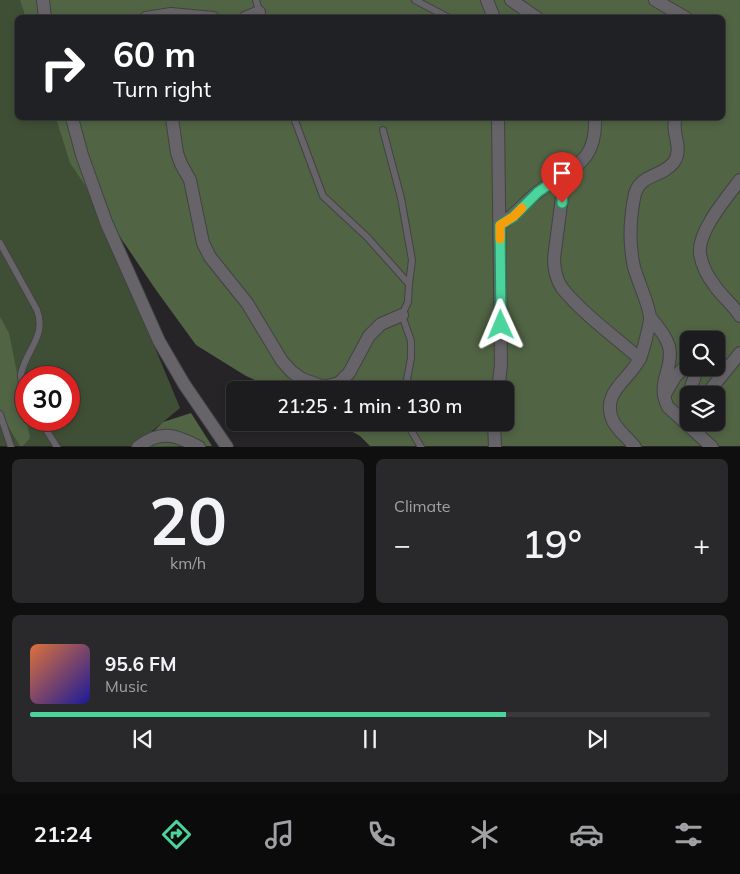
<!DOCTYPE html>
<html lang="en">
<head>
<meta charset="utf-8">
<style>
	:root { --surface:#1c1b1d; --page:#29282a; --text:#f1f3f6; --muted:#a0a1a4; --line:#3a393b; --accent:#4bd49b }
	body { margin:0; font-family:Mulish,sans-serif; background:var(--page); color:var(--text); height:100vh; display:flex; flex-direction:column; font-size:19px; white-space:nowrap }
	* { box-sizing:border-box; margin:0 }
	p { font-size:16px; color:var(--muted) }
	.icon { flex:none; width:28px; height:28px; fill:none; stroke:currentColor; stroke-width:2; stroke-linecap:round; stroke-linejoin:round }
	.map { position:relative; height:447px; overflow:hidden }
	.details { display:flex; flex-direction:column; gap:12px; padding:12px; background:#0f0f10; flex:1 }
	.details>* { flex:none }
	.banner { position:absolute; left:15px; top:15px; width:710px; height:105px; border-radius:8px; box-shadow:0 2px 8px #0003,0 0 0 1px var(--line); background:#202124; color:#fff; overflow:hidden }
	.fabs { position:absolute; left:680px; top:331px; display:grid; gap:10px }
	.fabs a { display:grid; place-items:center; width:45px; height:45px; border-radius:8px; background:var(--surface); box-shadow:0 2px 8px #0003,0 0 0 1px var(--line); font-size:25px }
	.speed { position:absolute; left:15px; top:366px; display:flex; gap:10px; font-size:25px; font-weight:700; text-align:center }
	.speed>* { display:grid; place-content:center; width:65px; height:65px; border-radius:50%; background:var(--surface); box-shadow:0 2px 8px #0003,0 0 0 1px var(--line); line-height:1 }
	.speed .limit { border:8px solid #d22; background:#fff; color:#111 }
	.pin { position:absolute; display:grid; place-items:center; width:42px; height:42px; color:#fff; margin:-51px -21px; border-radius:50% 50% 50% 0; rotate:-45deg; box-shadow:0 0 5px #0007 }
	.pin .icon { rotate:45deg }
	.me { position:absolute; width:55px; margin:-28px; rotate:359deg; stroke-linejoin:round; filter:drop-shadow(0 0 4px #0008) }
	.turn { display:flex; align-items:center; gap:18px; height:105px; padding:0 15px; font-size:22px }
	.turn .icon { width:65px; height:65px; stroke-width:2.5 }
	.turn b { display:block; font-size:35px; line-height:42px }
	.big { font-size:38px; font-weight:600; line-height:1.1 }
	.details .widget { flex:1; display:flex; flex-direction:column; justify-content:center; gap:8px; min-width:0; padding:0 18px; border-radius:8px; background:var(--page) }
	.details .dial { align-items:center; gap:0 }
	.dial b { font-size:65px; line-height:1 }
	.song { display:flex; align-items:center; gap:15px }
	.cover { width:60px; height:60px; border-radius:8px; background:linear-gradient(135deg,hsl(20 70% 55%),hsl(240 70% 35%)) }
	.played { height:5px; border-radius:2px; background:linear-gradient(90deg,var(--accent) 70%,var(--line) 70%) }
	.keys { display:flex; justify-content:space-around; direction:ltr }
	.heat { display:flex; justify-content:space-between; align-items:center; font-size:28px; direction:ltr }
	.details .tiles { flex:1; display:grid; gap:12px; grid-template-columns:1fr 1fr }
	.widget:last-child { grid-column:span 2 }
	.trip { position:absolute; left:226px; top:381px; width:288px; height:50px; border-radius:8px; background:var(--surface); box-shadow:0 2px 8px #0003,0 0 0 1px var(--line); font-weight:600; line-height:50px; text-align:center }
	.tabs { display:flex; height:80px; justify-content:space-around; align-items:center; background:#0b0b0c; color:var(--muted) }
	.tabs .icon { width:35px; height:35px }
	.tabs .selected { color:var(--accent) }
	.tabs b { font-size:22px; color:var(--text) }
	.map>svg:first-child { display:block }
	.green { fill:#3f4f35; fill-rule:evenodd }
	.forest { fill:#516444; fill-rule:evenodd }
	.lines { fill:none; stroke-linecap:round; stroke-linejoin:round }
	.lane-casing { stroke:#434244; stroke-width:8 }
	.street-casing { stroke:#434244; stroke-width:14 }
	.lane { stroke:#666468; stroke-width:6 }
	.street { stroke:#666468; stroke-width:12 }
	.route-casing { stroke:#318a65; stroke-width:12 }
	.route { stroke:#4bd49b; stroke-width:9 }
	.slow { stroke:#f59e0b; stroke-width:9 }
</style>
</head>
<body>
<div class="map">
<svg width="740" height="447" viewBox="0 0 740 447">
	<rect width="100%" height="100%" fill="#262427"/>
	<path class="green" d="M0 0H35L37 17 18 18V118H60L180 408 134 446H0ZM26 378H69V420H26Z"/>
	<path class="forest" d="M20 0H740V446H370L360 436 337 423 505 422V390H278L246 376 196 345 156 290 70 163 56 118H722V18H26ZM689 340H716V368H689ZM689 395H716V422H689Z
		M0 317 9 333 30 438 23 446H20L0 413Z
		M191 413 212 446 138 447 163 422Z"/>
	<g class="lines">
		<defs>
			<path id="lane" d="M256 0 260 14
				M415 0 449 18
				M294 118 323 196 367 237 409 284 408 302 402 315 411 341V358L405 390
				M383 130 401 198 412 260 409 284
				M0 243 37 310C47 336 26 350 21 374 20 380 24 391 26 397
				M0 414 11 447
				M40 420 57 447
				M406 422 421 447"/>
			<path id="street" d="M43 0 45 18
				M487 0 494 18
				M511 0 537 18
				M655 0 686 18
				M146 18 171 14 213 18
				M245 18 259 12
				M72 118 82 155 106 222 159 341 184 384 227 447
				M172 118 177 153 181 164 190 180 203 243 210 257 247 303 282 361 292 372 302 379 324 387 339 383 349 373 369 336 381 324 402 315
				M565 174 554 258C554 268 556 279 562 288 581 312 616 338 640 359
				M740 180C727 197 697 232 700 254 702 266 708 277 715 286 722 297 733 304 740 316
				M500 225C515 215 524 203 538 192 569 167 597 166 595 118
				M650 317C658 327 670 340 670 354 670 374 657 385 668 407L712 447
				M498 390 501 365 498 118
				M694 395 691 387 697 370 696 368
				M706 395 740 353
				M664 396 675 377 689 362
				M494 422 495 447
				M138 447C161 429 176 435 199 447
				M635 447C629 439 617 430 613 421 600 392 630 380 640 358 643 352 650 324 650 318 650 307 637 279 634 267 629 245 630 220 634 198 638 173 662 178 674 162 684 147 670 132 676 118"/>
		</defs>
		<use href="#lane" class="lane-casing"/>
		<use href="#street" class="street-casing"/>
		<use href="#lane" class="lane"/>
		<use href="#street" class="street"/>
	</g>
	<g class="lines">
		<defs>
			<path id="route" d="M501 325 500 225 513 217 538 192 565 174 562 203"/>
		</defs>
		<use href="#route" class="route-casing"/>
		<use href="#route" class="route"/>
		<path class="slow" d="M500 239V225L513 217 522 208"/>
	</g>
</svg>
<div class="fabs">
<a><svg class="icon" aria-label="search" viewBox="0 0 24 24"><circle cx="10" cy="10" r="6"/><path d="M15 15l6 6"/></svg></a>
<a><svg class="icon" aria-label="layers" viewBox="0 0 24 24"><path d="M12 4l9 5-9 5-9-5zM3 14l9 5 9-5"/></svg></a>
</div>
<div class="speed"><div class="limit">30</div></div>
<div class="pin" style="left:562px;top:203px;background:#d93025"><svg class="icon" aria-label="arrive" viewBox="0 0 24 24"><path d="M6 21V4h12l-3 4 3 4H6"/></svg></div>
<svg class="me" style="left:501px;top:325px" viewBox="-20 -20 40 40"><path d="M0-17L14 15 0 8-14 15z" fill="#4bd49b" stroke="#fff" stroke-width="4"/></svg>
<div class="trip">21:25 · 1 min · 130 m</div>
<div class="banner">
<div class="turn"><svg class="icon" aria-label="right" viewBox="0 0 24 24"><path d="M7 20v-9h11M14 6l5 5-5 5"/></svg><div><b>60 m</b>Turn right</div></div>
</div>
</div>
<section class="details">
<div class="tiles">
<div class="widget dial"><b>20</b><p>km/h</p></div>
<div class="widget"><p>Climate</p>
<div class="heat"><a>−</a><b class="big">19°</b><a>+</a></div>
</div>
<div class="widget">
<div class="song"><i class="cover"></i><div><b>95.6 FM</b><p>Music</p></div></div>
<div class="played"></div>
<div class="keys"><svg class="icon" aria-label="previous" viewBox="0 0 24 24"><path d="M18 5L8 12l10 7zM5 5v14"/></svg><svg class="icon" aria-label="pause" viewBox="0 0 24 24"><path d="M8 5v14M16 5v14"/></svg><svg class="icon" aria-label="next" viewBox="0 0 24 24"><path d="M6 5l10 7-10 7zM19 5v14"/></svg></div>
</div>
</div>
</section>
<nav class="tabs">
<b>21:24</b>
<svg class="icon selected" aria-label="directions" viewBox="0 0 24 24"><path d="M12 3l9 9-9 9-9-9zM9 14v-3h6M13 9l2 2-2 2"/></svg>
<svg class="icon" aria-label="music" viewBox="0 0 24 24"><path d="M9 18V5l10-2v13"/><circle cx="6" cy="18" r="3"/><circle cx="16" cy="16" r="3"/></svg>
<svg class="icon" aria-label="phone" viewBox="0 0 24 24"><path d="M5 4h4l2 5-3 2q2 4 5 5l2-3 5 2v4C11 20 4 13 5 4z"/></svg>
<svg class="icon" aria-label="climate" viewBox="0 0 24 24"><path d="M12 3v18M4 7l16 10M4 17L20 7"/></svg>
<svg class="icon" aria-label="car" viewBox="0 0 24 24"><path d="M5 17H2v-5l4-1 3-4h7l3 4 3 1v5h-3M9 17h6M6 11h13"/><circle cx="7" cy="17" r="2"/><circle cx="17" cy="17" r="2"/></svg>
<svg class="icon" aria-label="filters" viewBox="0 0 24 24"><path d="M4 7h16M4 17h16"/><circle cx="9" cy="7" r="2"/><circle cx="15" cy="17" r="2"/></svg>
</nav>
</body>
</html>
